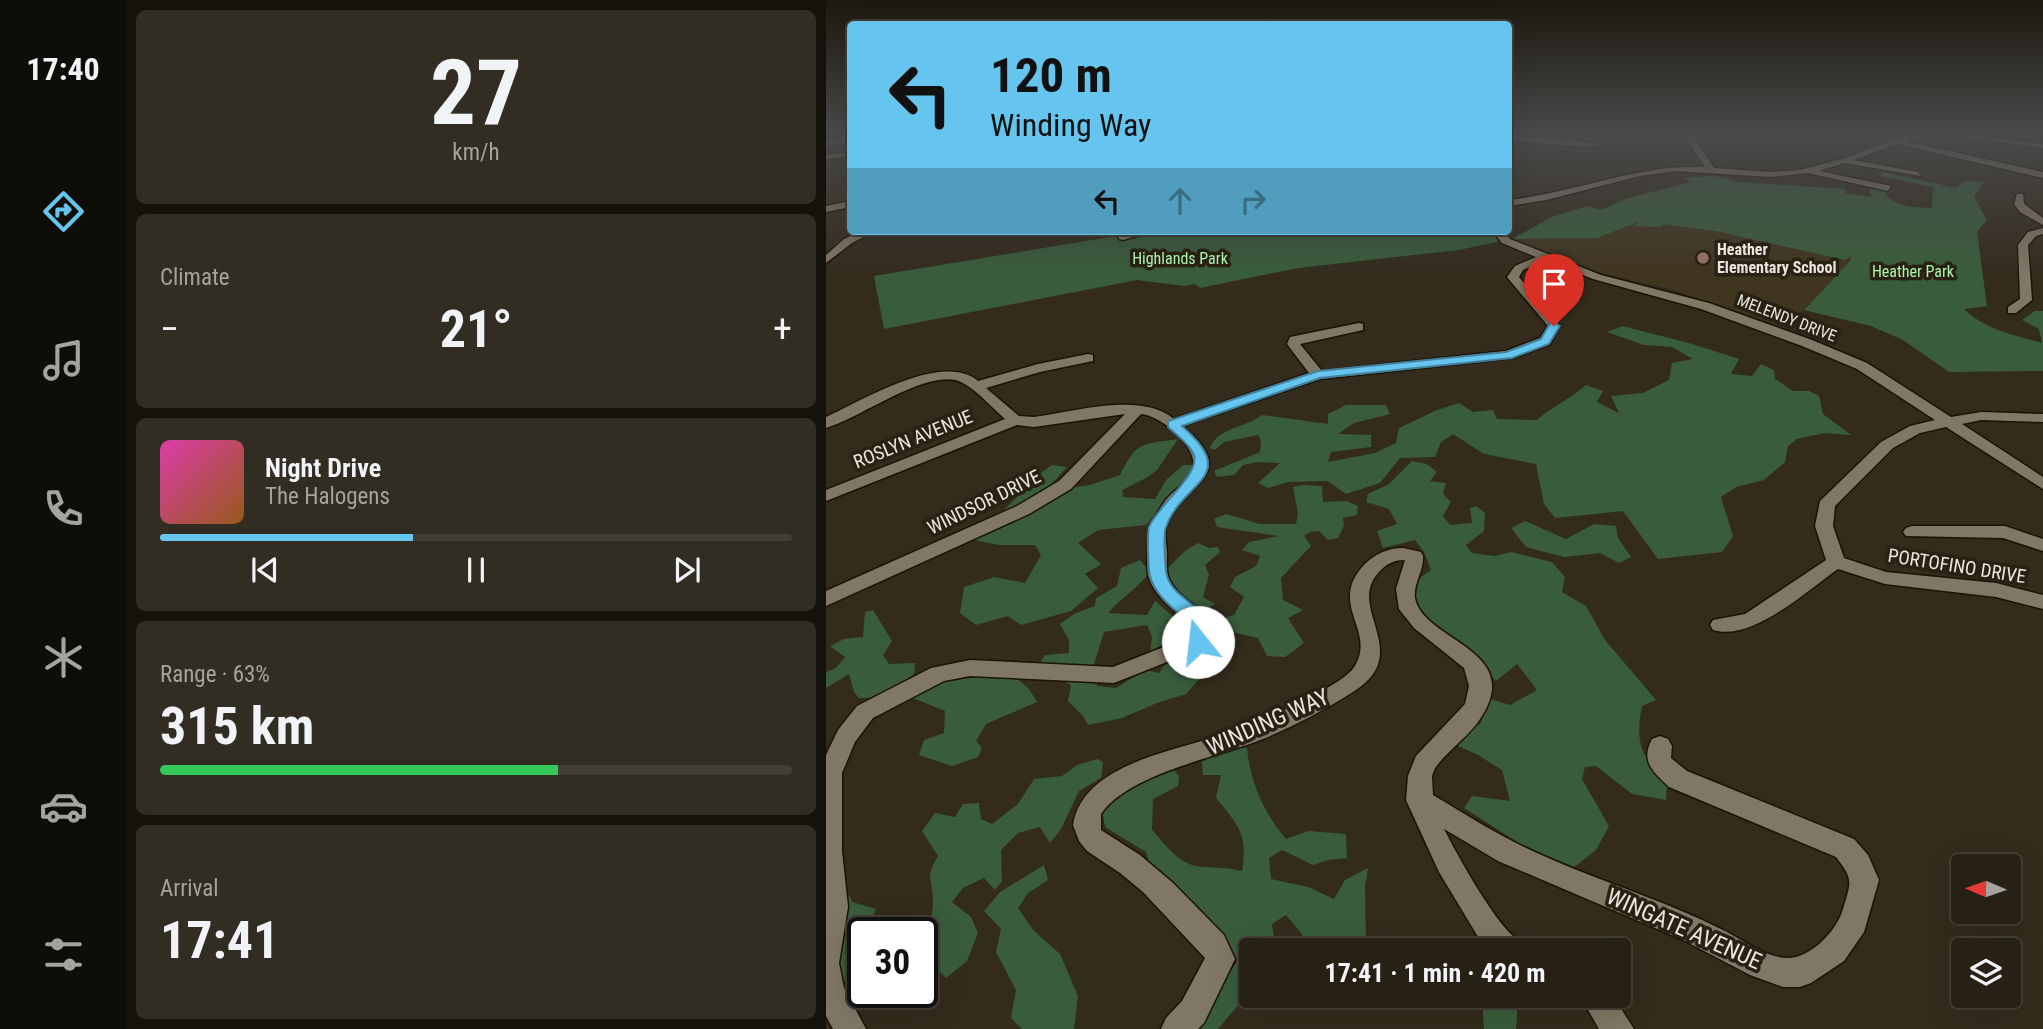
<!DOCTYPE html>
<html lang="en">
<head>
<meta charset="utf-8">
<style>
	:root { --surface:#262015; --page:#322d22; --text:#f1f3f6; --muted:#a4a3a0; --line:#423e34; --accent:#65c5ee }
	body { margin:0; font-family:"Roboto Condensed",sans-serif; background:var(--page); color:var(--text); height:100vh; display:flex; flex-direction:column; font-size:26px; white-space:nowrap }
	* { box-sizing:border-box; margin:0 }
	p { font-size:23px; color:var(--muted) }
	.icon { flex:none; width:38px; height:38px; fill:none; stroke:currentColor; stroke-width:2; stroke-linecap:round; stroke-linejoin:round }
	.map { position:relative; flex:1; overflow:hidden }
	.side { display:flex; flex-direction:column; gap:10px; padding:10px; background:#15120c; width:700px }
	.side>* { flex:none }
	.hud { position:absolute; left:21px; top:21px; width:665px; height:214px; border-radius:7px; box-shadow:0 7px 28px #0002,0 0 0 2px var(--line); background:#65c5ee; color:#111; overflow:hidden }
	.needle { width:46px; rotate:272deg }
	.controls { position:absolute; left:1125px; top:854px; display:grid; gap:14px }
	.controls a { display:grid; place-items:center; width:70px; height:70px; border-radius:7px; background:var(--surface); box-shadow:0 7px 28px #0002,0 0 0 2px var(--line); font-size:35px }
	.speed { position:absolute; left:21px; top:917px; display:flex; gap:14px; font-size:35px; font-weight:700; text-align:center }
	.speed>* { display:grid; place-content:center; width:91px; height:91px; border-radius:50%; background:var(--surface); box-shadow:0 7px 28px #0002,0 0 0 2px var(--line); line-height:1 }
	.speed .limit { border:4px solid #111; border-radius:10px; background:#fff; color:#111 }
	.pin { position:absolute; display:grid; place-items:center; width:60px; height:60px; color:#fff; margin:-72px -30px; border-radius:50% 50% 50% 0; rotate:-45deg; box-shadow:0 0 7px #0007 }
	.pin .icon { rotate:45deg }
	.me { position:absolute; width:77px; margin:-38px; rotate:344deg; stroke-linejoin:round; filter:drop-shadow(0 0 5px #0008) }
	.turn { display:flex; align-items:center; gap:24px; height:147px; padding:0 28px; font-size:32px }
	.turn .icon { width:91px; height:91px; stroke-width:2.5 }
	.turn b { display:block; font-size:49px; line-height:60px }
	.lanes { display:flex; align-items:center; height:66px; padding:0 28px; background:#0003; justify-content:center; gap:35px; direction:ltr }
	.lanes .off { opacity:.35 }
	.big { font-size:52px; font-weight:700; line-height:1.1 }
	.side .card { flex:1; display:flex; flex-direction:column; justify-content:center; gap:10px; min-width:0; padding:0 24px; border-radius:10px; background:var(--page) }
	.side .dial { align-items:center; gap:0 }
	.dial b { font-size:91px; line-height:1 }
	.song { display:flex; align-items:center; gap:21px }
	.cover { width:84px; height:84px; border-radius:10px; background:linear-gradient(135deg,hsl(320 70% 55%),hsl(30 70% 35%)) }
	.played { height:7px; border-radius:4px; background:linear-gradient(90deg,var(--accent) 40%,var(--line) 40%) }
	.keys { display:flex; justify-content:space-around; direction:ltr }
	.heat { display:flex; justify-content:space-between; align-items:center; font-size:38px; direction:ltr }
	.charge { height:10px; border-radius:5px; background:linear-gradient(90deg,#34c759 63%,var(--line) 0) }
	.trip { position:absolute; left:413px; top:938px; width:392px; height:70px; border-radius:7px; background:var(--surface); box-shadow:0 7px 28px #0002,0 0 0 2px var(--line); font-weight:700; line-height:70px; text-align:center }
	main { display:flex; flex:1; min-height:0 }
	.dock { display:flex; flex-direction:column; width:126px; justify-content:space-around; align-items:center; background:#0f0d08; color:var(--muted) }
	.dock .icon { width:49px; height:49px }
	.dock .on { color:var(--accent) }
	.dock b { font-size:32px; color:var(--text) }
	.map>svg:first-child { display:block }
	.built { fill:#40351f }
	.green { fill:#395d3c }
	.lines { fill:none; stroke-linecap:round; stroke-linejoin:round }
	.minor-casing { stroke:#1b1306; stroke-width:3 }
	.minor { fill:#817766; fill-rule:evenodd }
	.route { fill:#65c5ee; stroke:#42809b; stroke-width:2 }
	.education-dot { fill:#8d6e63; stroke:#292113; stroke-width:2.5 }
	.labels { text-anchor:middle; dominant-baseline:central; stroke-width:7; stroke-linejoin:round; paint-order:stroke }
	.far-poi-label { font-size:16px; font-weight:bold; fill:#ebe6dd; stroke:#292113; text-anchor:start }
	.far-park-label { font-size:16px; fill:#abf6af; stroke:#292113 }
	.far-street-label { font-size:16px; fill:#ebe6dd; stroke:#292113 }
	.street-label { font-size:19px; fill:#ebe6dd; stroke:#292113 }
	.near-street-label { font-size:23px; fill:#ebe6dd; stroke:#292113 }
</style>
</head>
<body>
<main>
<nav class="dock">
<b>17:40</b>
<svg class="icon on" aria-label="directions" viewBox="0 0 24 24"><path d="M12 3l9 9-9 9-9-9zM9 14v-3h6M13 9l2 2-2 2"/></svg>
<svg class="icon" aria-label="music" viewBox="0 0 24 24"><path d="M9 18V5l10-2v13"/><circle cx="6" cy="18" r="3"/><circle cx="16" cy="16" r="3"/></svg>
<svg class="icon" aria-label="phone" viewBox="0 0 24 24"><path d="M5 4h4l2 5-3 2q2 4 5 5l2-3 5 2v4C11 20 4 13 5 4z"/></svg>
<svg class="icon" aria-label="climate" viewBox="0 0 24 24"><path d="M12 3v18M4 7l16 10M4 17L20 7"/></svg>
<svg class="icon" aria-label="car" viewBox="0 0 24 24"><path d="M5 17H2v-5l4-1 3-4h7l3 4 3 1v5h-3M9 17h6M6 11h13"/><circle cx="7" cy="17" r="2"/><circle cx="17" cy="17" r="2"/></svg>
<svg class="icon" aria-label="filters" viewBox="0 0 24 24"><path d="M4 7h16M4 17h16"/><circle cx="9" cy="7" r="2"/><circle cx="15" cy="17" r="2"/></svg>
</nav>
<section class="side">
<div class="card dial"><b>27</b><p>km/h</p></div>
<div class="card"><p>Climate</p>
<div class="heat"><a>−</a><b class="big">21°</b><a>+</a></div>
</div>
<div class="card">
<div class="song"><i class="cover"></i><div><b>Night Drive</b><p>The Halogens</p></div></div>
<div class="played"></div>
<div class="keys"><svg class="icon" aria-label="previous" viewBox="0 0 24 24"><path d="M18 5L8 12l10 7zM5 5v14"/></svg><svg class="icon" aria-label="pause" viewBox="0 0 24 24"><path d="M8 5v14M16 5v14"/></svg><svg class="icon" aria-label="next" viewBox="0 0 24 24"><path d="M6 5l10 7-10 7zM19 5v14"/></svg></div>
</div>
<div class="card"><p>Range · 63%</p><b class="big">315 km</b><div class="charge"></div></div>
<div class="card"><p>Arrival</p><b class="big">17:41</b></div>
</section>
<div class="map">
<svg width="1217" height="1029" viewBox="0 0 1217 1029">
	<rect width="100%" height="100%" fill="#332b1c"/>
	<path class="built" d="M872 191 919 198 993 203 1026 237 1025 260 978 310 953 325 844 289 774 273 723 256 686 239 772 238 815 221 835 206Z"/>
	<path class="green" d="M1056 172 1130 188 1139 181 1158 182 1148 197 1161 220 1151 232 1161 306 1138 309C1160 330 1188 335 1216 343L1213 329 1196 320 1209 311H1217V371L1123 372 1077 340 1045 326 978 310 1025 260V256L1019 260 890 231 838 224 835 227 807 226 814 221 772 238 686 239 726 217 761 206 775 210 802 198 866 182 858 178 888 176 914 182 1019 189V193L1046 197 1041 185 1057 190C1068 208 1086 207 1106 208L1107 187 1054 176Z
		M320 231H670L675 241 633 250 472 268 374 288 369 284 358 286 311 280 58 329 48 276Z
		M796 326 863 343 913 359 905 374 926 376 935 364 948 370 949 379 967 391H983L993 396 997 414 1025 435 998 433 971 439 962 446 959 462 938 480 910 487 895 497 907 536 896 552 832 559 797 511 729 518 718 504 710 464 658 454 627 434 615 442 609 457 574 458 554 483 520 494 502 481 462 482 442 488 432 483 454 463 432 462 417 465 408 475 391 477 388 471 434 452 435 441 432 435 398 442 389 450 384 448C391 428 421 427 436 415L502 424V414L520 405H560L564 414 528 423 512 434 545 435V447L505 452 502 462 549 453 570 443 573 428 611 410 633 403 647 412 667 410 671 419 711 420C727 406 744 399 760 385L777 391 771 402 793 413 785 396 817 393 843 380 846 363 867 359 846 347 818 345 781 332Z
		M352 439 331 470 320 478 296 490 297 497 329 499 340 480 357 465H368L357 483 320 525 272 530 252 543 275 564 259 574 272 588 245 611 195 625 182 616 150 625 134 613 138 587 168 577 199 583 215 555 209 545H174L148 540 216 472 226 465 241 467 219 491 264 485 294 475C311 440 316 445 352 439Z
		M586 461 601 464 611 472 604 481 620 483 617 494 625 502 617 516 624 525 646 523 644 508 650 506 659 513 658 531 640 545 646 553 668 556 685 552 726 562 739 577 736 592 760 606 779 640 830 700 816 706C808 744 817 758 841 786L840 800 806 794 770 766 759 767 756 779 783 826 770 850 747 868 693 843 638 808 646 796 684 801 676 770 652 755 628 744 643 729 654 724 664 699 684 705 711 690 691 664 670 681 593 610 587 593 591 580 605 570 598 552 589 540 557 548 551 531 571 524 563 509 540 502 542 494 563 484Z
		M477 485 496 486 497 502 521 501 532 506 531 515 517 518 518 526 512 538 502 540 493 531 484 532 478 536 485 546 455 578 457 600 477 610 462 618 478 643 459 657 441 656 432 638 389 628 392 619 408 615 418 597 404 587 409 577 430 566 434 556 416 550 423 542 453 536 391 527 388 519 400 514 434 524H470L472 513 467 487Z
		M699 521 740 539 768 524 790 526 792 538 805 557 793 563 774 553 738 557 700 547 685 528Z
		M372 543 383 548 392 547 394 552 379 565 383 575 377 597 389 604 373 613 346 588 339 571 359 551Z
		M314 560 324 572C311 589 296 597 282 613L321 615 329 601 350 619V635L324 653 326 637 321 625 278 632 268 664 271 686 290 688 319 670 333 673 344 658 387 638H403L409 642 406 655 397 664 382 669 360 694 331 703 296 718 262 725 257 716 242 701 245 685 211 668 219 655 243 653V640L234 624 248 614 269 606 270 598 291 586 295 568Z
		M47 610 66 641 57 655 63 664 89 663 88 674C72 687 55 699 33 698L28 692 23 674 0 688V672L10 668 19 657 4 646 18 639 37 637 39 612Z
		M153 677H189L203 689 211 702 160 724 150 741 156 748 152 757 126 766 93 755 98 740 118 733 119 711 87 698 107 683Z
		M412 746 421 748C424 782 438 813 460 839L483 831 520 834 521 858 502 860 487 865 456 850 443 858 445 879 482 887 508 899 519 880 542 868 539 887 540 950H477L476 934 460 915 446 924 450 950H425V990L392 1029H371L411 961 374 909 354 900 348 883 325 868 320 852 279 827C279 823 276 815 277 811 281 790 329 775 347 769L353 776 352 786 327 799 326 830C337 842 352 863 370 866 385 868 400 867 416 871 422 834 413 826 390 798L395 775H377L376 762 397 749Z
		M271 759 277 762 275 778 253 791 235 829 224 843 214 827 192 833 175 850 176 881 169 890 158 878 137 888 126 902 145 917 152 933 141 961 120 978C90 950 106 933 107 902 107 877 98 881 112 856L96 831 109 813 129 817 137 804 153 803 155 819 166 824 192 804 208 779 236 776 251 765Z
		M218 865 222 880 202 893 192 908 207 930 234 954 252 996 248 1029H196L185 1018 190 990 170 952 175 929 158 911 174 892Z
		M0 884 18 885 26 902 50 909 40 933H37V990L30 996C1 966 4 924 0 884Z
		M651 996H690L692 1000 690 1029H658L656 999Z"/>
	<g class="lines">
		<defs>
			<path id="minor" d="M853 133 866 134 888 168 945 172 974 170 1019 158 1080 135 1100 133 1133 134 1217 144V148C1178 144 1116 128 1079 141L1217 172V178L1072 144 1027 160 1092 172 1095 176 1018 163 993 171 1065 186 1062 191 982 173 945 177 849 171 814 176 720 200 682 206V200C750 193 811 164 879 167L860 138Z
				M682 136 731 138 777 145C768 150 700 141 682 140Z
				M24 138V142L0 146V142Z
				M24 152V156L0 159V155Z
				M1191 194H1197L1198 204 1217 218V225L1194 212 1188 204Z
				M24 201V207L0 212V206Z
				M1217 228V234L1210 236 1202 245 1206 300 1190 313H1182V307L1194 299 1192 245 1202 232Z
				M36 231H49L26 243 0 263V255L18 239Z
				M290 231 301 233 328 231 297 240 293 239Z
				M666 231H676L684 239 775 275 883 303 986 340 1041 363 1125 417 1155 412 1217 414V422L1155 420 1136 424 1217 477V489L1120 427 1094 433 1067 448 1009 506 1007 526 1018 558 1060 572 1170 583 1217 595V609L1170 597 1059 584 1012 569C982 590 926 642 887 630L884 625 887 620 919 614 1000 560 989 526 994 501 1055 442 1084 426 1109 420 1031 369 976 346 875 309 767 279 719 260 697 270 693 277 734 326 724 344 687 358 494 379 356 426C419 477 354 483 340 527 338 535 341 546 341 554 341 561 340 570 342 576 348 597 376 606 386 624L379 647 288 683 144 676 118 681 47 718 29 742 16 773V851L22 907 13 963 18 988 40 1029H7L0 1016V755L12 730 31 706 105 668 144 660 287 667 363 637 365 626C351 612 329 597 323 578 320 570 322 559 322 551 322 528 326 520 339 501 347 490 362 483 367 469 373 447 334 415 315 414L245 489 203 514 0 606V591L191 506 233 481 299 414 208 427 191 425 0 501V490L179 419C166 408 152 391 137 383 105 365 34 419 0 428V417C36 401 116 351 152 381L212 364 262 354 267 355V361L214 372 160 388 193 416 208 417C248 412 314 391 348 419L483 373 461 344 464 337 533 323 537 324V330L474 344 496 371 680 351 714 338 722 326 681 277 689 266 710 257 676 243Z
				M1086 526H1179L1217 539V551L1177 538 1080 536 1077 532 1080 528Z
				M577 548 595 552 597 556C598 571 587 584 589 598 597 641 698 649 656 716 644 736 623 749 609 768L606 776 607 795C634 811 662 829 690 843 758 877 833 897 901 932 920 942 948 963 970 957 990 952 1012 928 1017 909 1025 882 1028 880 1010 857L843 787C827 772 814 761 826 739L834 736 842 739 846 746 845 758 861 771 1028 839 1042 855 1053 880 1038 932 1018 961 985 983 974 987H957L924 975 857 940 672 861 618 829C629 851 673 931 693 940L698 950H660L613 872 580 800 582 776 590 756 639 704 643 686 638 668 588 628 573 609 570 589 579 560C569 560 562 563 555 570 516 607 591 652 527 692 498 710 469 726 437 739 392 757 302 774 275 814V830L314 855 347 883 398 935 409 959 378 1023 372 1029H335L340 1018 356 1001 379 958 317 892 294 873 261 851 253 841 247 825C256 766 343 752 389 737 418 727 447 716 473 702 490 693 521 681 530 664 549 629 501 603 539 564 549 554 562 548 577 548Z
				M754 996H787L808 1029H773Z"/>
		</defs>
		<use href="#minor" class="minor-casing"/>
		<use href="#minor" class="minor"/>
	</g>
	<linearGradient id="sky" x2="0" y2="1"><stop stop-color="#1c180f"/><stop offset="0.48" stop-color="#4a4a4b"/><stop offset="1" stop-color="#4a4a4b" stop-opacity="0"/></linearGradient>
	<rect width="1217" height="277" fill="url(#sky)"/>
	<path class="route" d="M728 322 734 326 723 344 686 358 494 378 356 426C416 478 356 481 340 527 337 534 339 569 341 576 347 597 375 605 385 624L379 647H365L363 642 366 625C352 612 329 597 324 576 322 569 321 534 323 527 331 506 374 475 368 455 364 444 350 435 342 427V421L492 371 680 352 715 339 724 323Z"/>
	<circle class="education-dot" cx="877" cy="258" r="7"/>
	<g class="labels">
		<g class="far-poi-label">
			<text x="891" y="249">Heather<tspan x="891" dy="18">Elementary School</tspan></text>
		</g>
		<g class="far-park-label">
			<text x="354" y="258">Highlands Park</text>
			<text x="1087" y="271">Heather Park</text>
		</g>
		<g class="far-street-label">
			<text transform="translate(961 318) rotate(21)">MELENDY DRIVE</text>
		</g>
		<g class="street-label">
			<text transform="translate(87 439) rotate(-22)">ROSLYN AVENUE</text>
			<text transform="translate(158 502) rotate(-26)">WINDSOR DRIVE</text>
			<text transform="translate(1131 566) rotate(9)">PORTOFINO DRIVE</text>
		</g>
		<g class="near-street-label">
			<text transform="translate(442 722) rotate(-24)">WINDING WAY</text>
			<text transform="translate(858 929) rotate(24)">WINGATE AVENUE</text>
		</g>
	</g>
</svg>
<div class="controls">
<a><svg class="needle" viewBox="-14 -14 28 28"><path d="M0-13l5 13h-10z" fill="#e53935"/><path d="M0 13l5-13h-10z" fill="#a4a3a0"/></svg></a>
<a><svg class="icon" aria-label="layers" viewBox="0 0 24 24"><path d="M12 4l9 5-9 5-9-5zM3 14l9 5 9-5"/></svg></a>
</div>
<div class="speed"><div class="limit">30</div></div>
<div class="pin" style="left:728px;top:326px;background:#d93025"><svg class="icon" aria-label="arrive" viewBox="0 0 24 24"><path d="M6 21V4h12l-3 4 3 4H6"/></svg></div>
<svg class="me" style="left:372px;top:642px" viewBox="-20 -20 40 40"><circle r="19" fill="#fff"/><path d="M0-13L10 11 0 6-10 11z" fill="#65c5ee"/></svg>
<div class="trip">17:41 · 1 min · 420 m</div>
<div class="hud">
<div class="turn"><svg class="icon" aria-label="left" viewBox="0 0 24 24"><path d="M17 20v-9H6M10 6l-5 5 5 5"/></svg><div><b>120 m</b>Winding Way</div></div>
<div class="lanes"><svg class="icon" aria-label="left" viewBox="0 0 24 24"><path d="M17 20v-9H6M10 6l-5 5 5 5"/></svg><svg class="icon off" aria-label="ahead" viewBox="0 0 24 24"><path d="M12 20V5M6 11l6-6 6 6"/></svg><svg class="icon off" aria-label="right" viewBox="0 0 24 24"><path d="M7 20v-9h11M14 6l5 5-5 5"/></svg></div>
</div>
</div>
</main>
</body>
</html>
